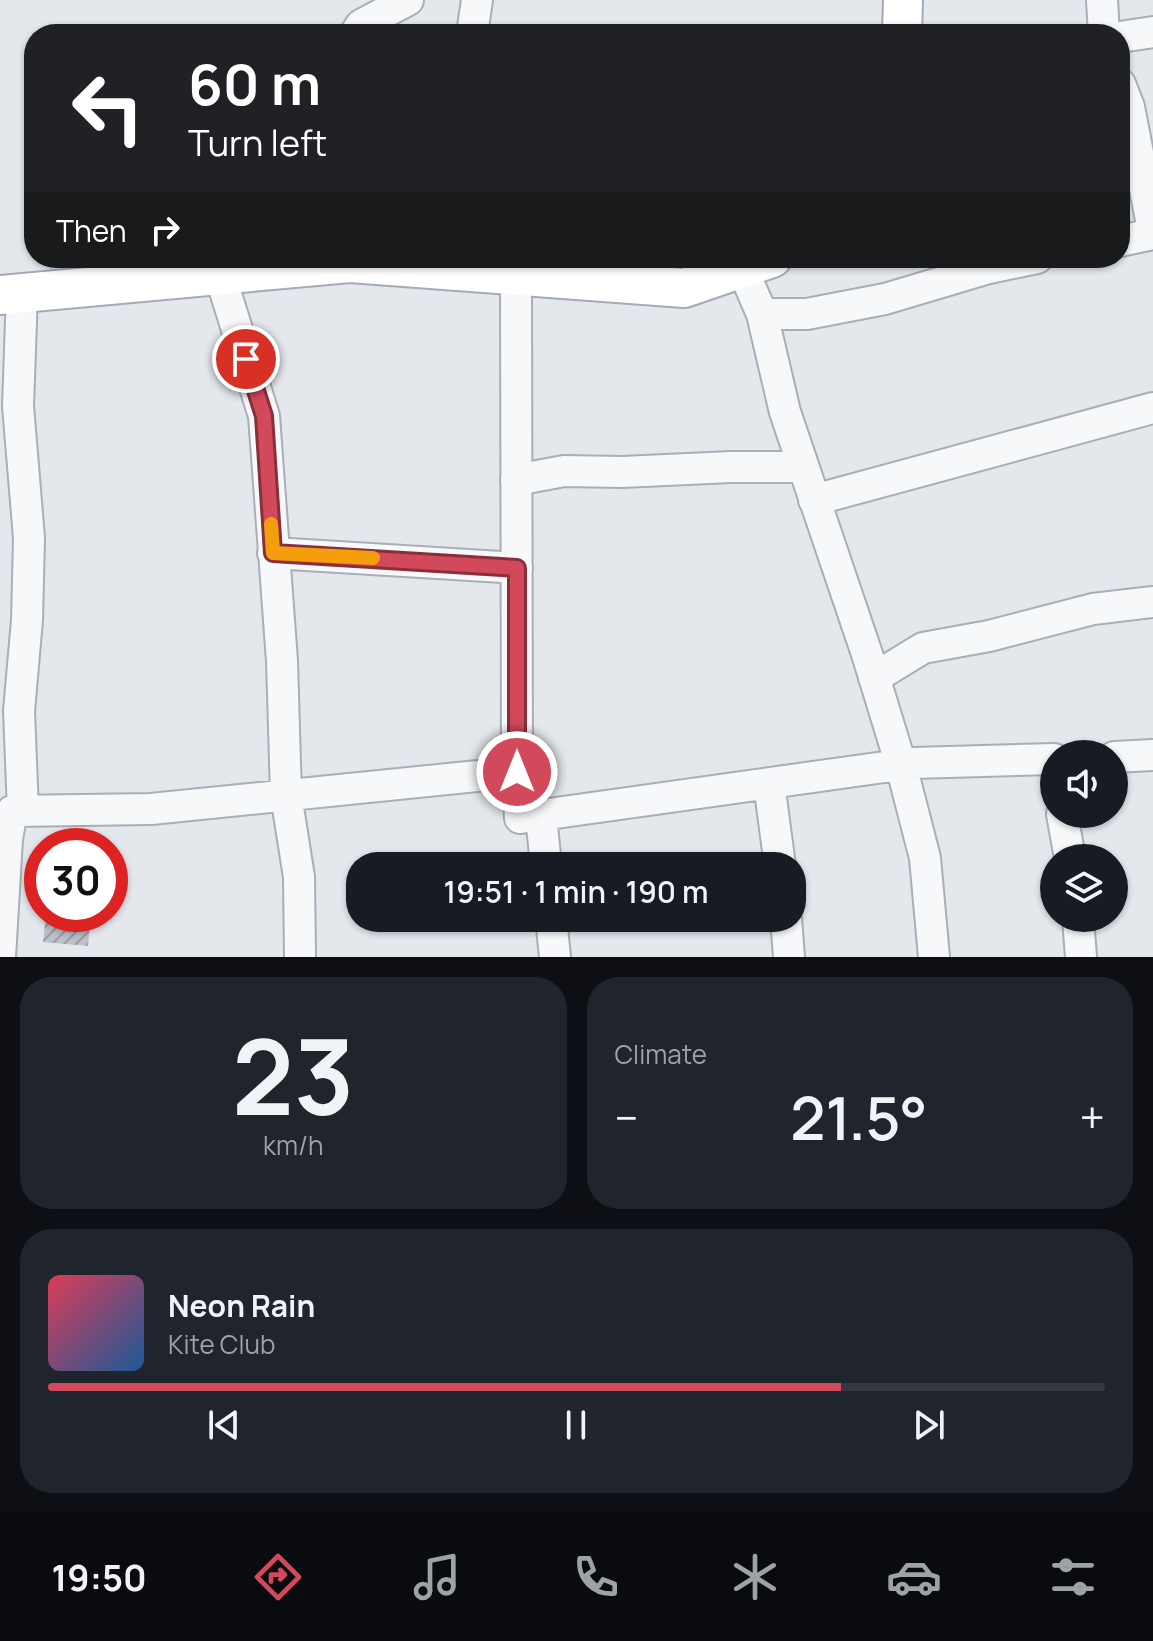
<!DOCTYPE html>
<html lang="en">
<head>
<meta charset="utf-8">
<style>
	:root { --surface:#171b24; --page:#20242c; --text:#f1f3f6; --muted:#9ea1a6; --line:#363941; --accent:#d1495b }
	body { margin:0; font-family:Manrope,sans-serif; background:var(--page); color:var(--text); height:100vh; display:flex; flex-direction:column; font-size:30px; white-space:nowrap }
	* { box-sizing:border-box; margin:0 }
	p { font-size:26px; color:var(--muted) }
	.icon { flex:none; width:44px; height:44px; fill:none; stroke:currentColor; stroke-width:2; stroke-linecap:round; stroke-linejoin:round }
	.map { position:relative; height:957px; overflow:hidden }
	.details { display:flex; flex-direction:column; gap:20px; padding:20px; background:#0d0f14; flex:1 }
	.details>* { flex:none }
	.top-card { position:absolute; left:24px; top:24px; width:1106px; height:244px; border-radius:32px; box-shadow:0 2px 6px #0004; background:#202124; color:#fff; overflow:hidden }
	.buttons { position:absolute; left:1040px; top:740px; display:grid; gap:16px }
	.buttons a { display:grid; place-items:center; width:88px; height:88px; border-radius:50%; background:var(--surface); box-shadow:0 2px 6px #0004; font-size:40px }
	.speed { position:absolute; left:24px; top:828px; display:flex; gap:16px; font-size:40px; font-weight:700; text-align:center }
	.speed>* { display:grid; place-content:center; width:104px; height:104px; border-radius:50%; background:var(--surface); box-shadow:0 2px 6px #0004; line-height:1 }
	.speed .limit { border:12px solid #d22; background:#fff; color:#111 }
	.pin { position:absolute; display:grid; place-items:center; width:68px; height:68px; color:#fff; margin:-34px; border:4px solid #fff; border-radius:50%; box-shadow:0 2px 8px #0007 }
	.me { position:absolute; width:88px; margin:-44px; rotate:0deg; stroke-linejoin:round; filter:drop-shadow(0 0 6px #0008) }
	.turn { display:flex; align-items:center; gap:28px; height:168px; padding:0 32px; font-size:36px }
	.turn .icon { width:104px; height:104px; stroke-width:2.5 }
	.turn b { display:block; font-size:56px; line-height:68px }
	.then { display:flex; align-items:center; height:76px; padding:0 32px; background:#0003; gap:16px; font-size:30px }
	.big { font-size:60px; font-weight:600; line-height:1.1 }
	.details .tile { flex:1; display:flex; flex-direction:column; justify-content:center; gap:12px; min-width:0; padding:0 28px; border-radius:32px; background:var(--page) }
	.details .dial { align-items:center; gap:0 }
	.dial b { font-size:104px; line-height:1 }
	.song { display:flex; align-items:center; gap:24px }
	.cover { width:96px; height:96px; border-radius:12px; background:linear-gradient(135deg,hsl(350 70% 55%),hsl(210 70% 35%)) }
	.played { height:8px; border-radius:4px; background:linear-gradient(90deg,var(--accent) 75%,var(--line) 75%) }
	.keys { display:flex; justify-content:space-around; direction:ltr }
	.heat { display:flex; justify-content:space-between; align-items:center; font-size:44px; direction:ltr }
	.details .tiles { flex:1; display:grid; gap:20px; grid-template-columns:1fr 1fr }
	.tile:last-child { grid-column:span 2 }
	.trip { position:absolute; left:346px; top:852px; width:460px; height:80px; border-radius:32px; background:var(--surface); box-shadow:0 2px 6px #0004; font-weight:600; line-height:80px; text-align:center }
	.dock { display:flex; height:128px; justify-content:space-around; align-items:center; background:#090b0e; color:var(--muted) }
	.dock .icon { width:56px; height:56px }
	.dock .active { color:var(--accent) }
	.dock b { font-size:36px; color:var(--text) }
	.map>svg:first-child { display:block }
	.building { fill:url(#building-hatch) }
	.lines { fill:none; stroke-linecap:round; stroke-linejoin:round }
	.minor-casing { stroke:#a9aeb7; stroke-width:34 }
	.major-casing { stroke:#a3abb8; stroke-width:42 }
	.minor { stroke:#f7f8fa; stroke-width:30 }
	.major { stroke:#fff; stroke-width:38 }
	.route-casing { stroke:#882f3b; stroke-width:20 }
	.route { stroke:#d1495b; stroke-width:14 }
	.slow { stroke:#f59e0b; stroke-width:14 }
</style>
</head>
<body>
<div class="map">
<svg width="1153" height="957" viewBox="0 0 1153 957">
	<defs>
		<pattern id="building-hatch" width="6" height="6" patternUnits="userSpaceOnUse" patternTransform="scale(2)"><rect width="6" height="6" fill="#bbc0ca"/><path d="M-1 1l2-2M0 6l6-6M5 7l2-2" fill="none" stroke="#989da6"/></pattern>
	</defs>
	<rect width="100%" height="100%" fill="#e4e7ec"/>
	<path class="building" d="M46 914H91L88 946 43 942Z"/>
	<g class="lines">
		<defs>
			<path id="minor" d="M1102 0 1104 34
				M355 34 361 25 408 0
				M472 34 477 0
				M1120 37 1153 32
				M1120 84 1129 107 1153 230
				M1120 241 1153 234
				M742 268 762 314 785 412 868 657 901 765 925 858 934 957
				M220 275 264 416 282 661 286 795 299 877 300 957
				M516 275 517 772
				M622 283 626 258
				M22 293 18 406 29 538 27 620 19 711 23 811
				M762 314H807L885 299 989 268 1037 258
				M516 480 564 471 622 472 731 467H803
				M814 500 1153 408
				M273 553 517 568
				M874 678 923 648 989 636 1093 609 1153 602
				M1114 757 1153 755
				M769 783 780 866
				M1062 814 1070 858
				M541 815 546 866
				M551 918 555 957
				M786 918 789 957
				M1078 918 1081 957
				M0 957 7 839 12 811 151 809 517 772 520 818 913 763 1054 759"/>
			<path id="major" d="M902 34 903 0
				M0 295 350 263 684 288 772 258"/>
		</defs>
		<use href="#minor" class="minor-casing"/>
		<use href="#major" class="major-casing"/>
		<use href="#minor" class="minor"/>
		<use href="#major" class="major"/>
	</g>
	<g class="lines">
		<defs>
			<path id="route" d="M246 359 264 416 273 553 517 568V772"/>
		</defs>
		<use href="#route" class="route-casing"/>
		<use href="#route" class="route"/>
		<path class="slow" d="M271 524 273 553 373 558"/>
	</g>
</svg>
<div class="buttons">
<a><svg class="icon" aria-label="sound" viewBox="0 0 24 24"><path d="M4 9h4l5-4v14l-5-4H4zM17 9q2 3 0 6"/></svg></a>
<a><svg class="icon" aria-label="layers" viewBox="0 0 24 24"><path d="M12 4l9 5-9 5-9-5zM3 14l9 5 9-5"/></svg></a>
</div>
<div class="speed"><div class="limit">30</div></div>
<div class="pin" style="left:246px;top:359px;background:#d93025"><svg class="icon" aria-label="arrive" viewBox="0 0 24 24"><path d="M6 21V4h12l-3 4 3 4H6"/></svg></div>
<svg class="me" style="left:517px;top:772px" viewBox="-20 -20 40 40"><circle r="17" fill="#d1495b" stroke="#fff" stroke-width="3"/><path d="M0-11L8 9 0 5-8 9z" fill="#fff"/></svg>
<div class="trip">19:51 · 1 min · 190 m</div>
<div class="top-card">
<div class="turn"><svg class="icon" aria-label="left" viewBox="0 0 24 24"><path d="M17 20v-9H6M10 6l-5 5 5 5"/></svg><div><b>60 m</b>Turn left</div></div>
<div class="then">Then<svg class="icon" aria-label="right" viewBox="0 0 24 24"><path d="M7 20v-9h11M14 6l5 5-5 5"/></svg></div>
</div>
</div>
<section class="details">
<div class="tiles">
<div class="tile dial"><b>23</b><p>km/h</p></div>
<div class="tile"><p>Climate</p>
<div class="heat"><a>−</a><b class="big">21.5°</b><a>+</a></div>
</div>
<div class="tile">
<div class="song"><i class="cover"></i><div><b>Neon Rain</b><p>Kite Club</p></div></div>
<div class="played"></div>
<div class="keys"><svg class="icon" aria-label="previous" viewBox="0 0 24 24"><path d="M18 5L8 12l10 7zM5 5v14"/></svg><svg class="icon" aria-label="pause" viewBox="0 0 24 24"><path d="M8 5v14M16 5v14"/></svg><svg class="icon" aria-label="next" viewBox="0 0 24 24"><path d="M6 5l10 7-10 7zM19 5v14"/></svg></div>
</div>
</div>
</section>
<nav class="dock">
<b>19:50</b>
<svg class="icon active" aria-label="directions" viewBox="0 0 24 24"><path d="M12 3l9 9-9 9-9-9zM9 14v-3h6M13 9l2 2-2 2"/></svg>
<svg class="icon" aria-label="music" viewBox="0 0 24 24"><path d="M9 18V5l10-2v13"/><circle cx="6" cy="18" r="3"/><circle cx="16" cy="16" r="3"/></svg>
<svg class="icon" aria-label="phone" viewBox="0 0 24 24"><path d="M5 4h4l2 5-3 2q2 4 5 5l2-3 5 2v4C11 20 4 13 5 4z"/></svg>
<svg class="icon" aria-label="climate" viewBox="0 0 24 24"><path d="M12 3v18M4 7l16 10M4 17L20 7"/></svg>
<svg class="icon" aria-label="car" viewBox="0 0 24 24"><path d="M5 17H2v-5l4-1 3-4h7l3 4 3 1v5h-3M9 17h6M6 11h13"/><circle cx="7" cy="17" r="2"/><circle cx="17" cy="17" r="2"/></svg>
<svg class="icon" aria-label="filters" viewBox="0 0 24 24"><path d="M4 7h16M4 17h16"/><circle cx="9" cy="7" r="2"/><circle cx="15" cy="17" r="2"/></svg>
</nav>
</body>
</html>
